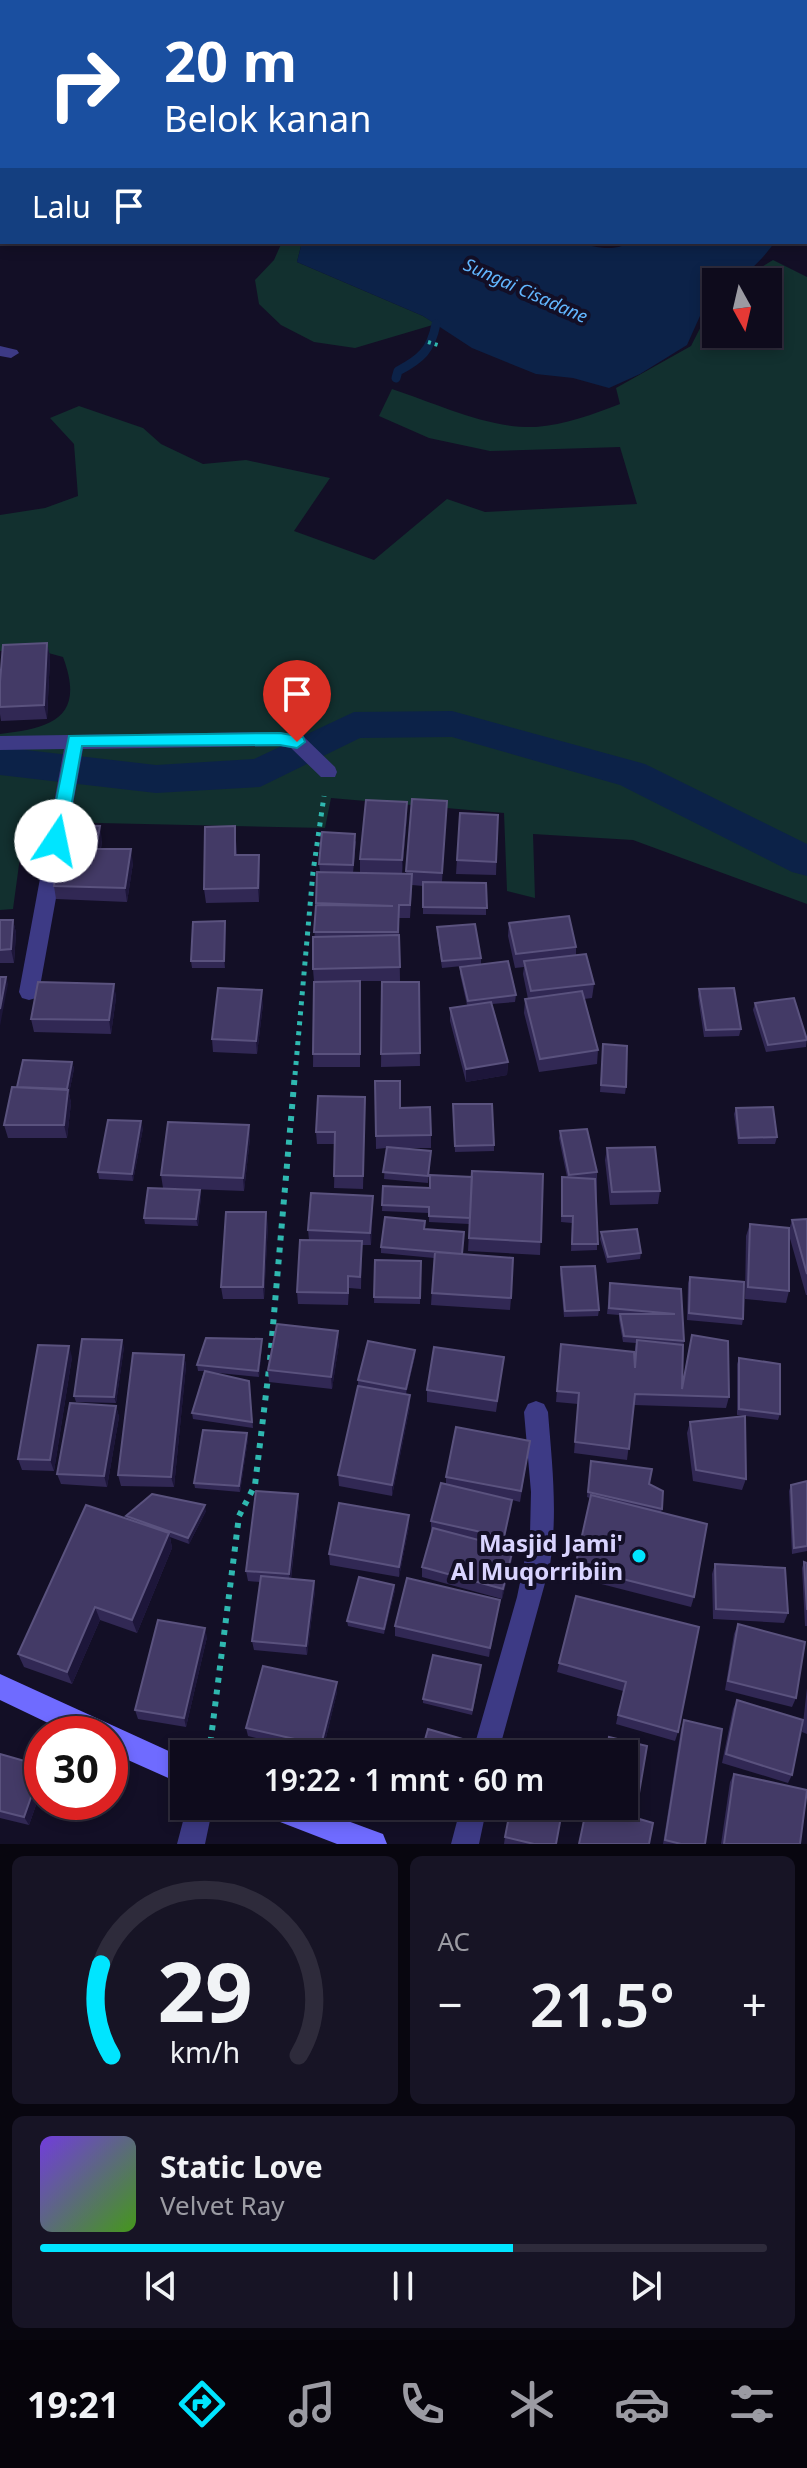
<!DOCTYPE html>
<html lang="id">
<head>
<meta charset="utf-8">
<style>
	:root { --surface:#0e0b1c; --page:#171425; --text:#f1f3f6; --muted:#9b9ba3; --line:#2e2b3b; --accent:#00e5ff }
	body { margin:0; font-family:"Noto Sans",sans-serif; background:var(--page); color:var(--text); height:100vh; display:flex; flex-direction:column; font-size:30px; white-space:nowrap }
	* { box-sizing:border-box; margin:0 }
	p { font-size:26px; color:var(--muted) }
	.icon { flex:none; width:44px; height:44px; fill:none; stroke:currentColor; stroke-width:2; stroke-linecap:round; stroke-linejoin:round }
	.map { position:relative; height:1844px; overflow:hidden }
	.drawer { display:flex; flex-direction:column; gap:12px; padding:12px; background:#08060f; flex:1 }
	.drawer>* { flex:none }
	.hud { position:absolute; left:0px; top:0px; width:808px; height:244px; box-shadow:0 4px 12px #0003,0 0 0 2px var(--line); background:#1a4fa0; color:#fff; overflow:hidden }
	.needle { width:52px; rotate:172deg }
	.tools { position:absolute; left:702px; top:268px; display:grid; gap:16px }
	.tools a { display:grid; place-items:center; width:80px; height:80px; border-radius:0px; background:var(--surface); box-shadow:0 4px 12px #0003,0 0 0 2px var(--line); font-size:40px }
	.speed { position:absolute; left:24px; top:1716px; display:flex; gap:16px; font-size:40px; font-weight:700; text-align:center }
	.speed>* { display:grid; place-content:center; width:104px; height:104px; border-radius:50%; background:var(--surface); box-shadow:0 4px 12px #0003,0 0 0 2px var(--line); line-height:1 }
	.speed .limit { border:12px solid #d22; background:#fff; color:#111 }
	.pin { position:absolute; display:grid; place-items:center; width:68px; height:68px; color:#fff; margin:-82px -34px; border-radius:50% 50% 50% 0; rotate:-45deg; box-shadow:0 0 8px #0007 }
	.pin .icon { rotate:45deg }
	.me { position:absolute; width:88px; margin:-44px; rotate:11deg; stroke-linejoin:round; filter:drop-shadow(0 0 6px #0008) }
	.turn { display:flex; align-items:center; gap:28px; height:168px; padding:0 32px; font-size:36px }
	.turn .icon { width:104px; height:104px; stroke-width:2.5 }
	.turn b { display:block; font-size:56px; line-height:68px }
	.then { display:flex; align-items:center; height:76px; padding:0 32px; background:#0003; gap:16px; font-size:30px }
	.big { font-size:60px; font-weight:600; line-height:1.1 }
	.drawer .tile { flex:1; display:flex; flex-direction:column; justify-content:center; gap:12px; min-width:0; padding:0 28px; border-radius:12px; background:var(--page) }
	.drawer .dial { align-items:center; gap:0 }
	.dial svg { height:208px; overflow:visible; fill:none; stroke:var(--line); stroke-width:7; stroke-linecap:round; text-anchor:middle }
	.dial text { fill:var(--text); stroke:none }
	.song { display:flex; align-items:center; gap:24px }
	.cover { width:96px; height:96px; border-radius:12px; background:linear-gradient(135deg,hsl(260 70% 55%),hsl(100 70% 35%)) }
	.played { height:8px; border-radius:4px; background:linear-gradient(90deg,var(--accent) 65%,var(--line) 65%) }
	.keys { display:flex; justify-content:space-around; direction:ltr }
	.heat { display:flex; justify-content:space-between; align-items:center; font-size:44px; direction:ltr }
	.drawer .tiles { flex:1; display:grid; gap:12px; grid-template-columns:1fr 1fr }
	.tile:last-child { grid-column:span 2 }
	.trip { position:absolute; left:170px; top:1740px; width:468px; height:80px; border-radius:0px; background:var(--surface); box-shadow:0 4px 12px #0003,0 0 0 2px var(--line); font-weight:600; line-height:80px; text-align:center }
	.tabs { display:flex; height:128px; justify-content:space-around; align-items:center; background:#06040b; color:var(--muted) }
	.tabs .icon { width:56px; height:56px }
	.tabs .active { color:var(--accent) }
	.tabs b { font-size:36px; color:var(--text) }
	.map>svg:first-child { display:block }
	.green { fill:#12302f }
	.water { fill:#0c2248 }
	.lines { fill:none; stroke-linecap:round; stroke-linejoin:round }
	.stream { stroke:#0c2248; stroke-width:9 }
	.canal { fill:#0c2248; fill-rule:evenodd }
	.path-far2 { stroke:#2fb8b0; stroke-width:4; stroke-dasharray:3 4; stroke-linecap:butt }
	.path-far1 { stroke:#2fb8b0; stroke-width:5; stroke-dasharray:4 6; stroke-linecap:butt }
	.path { stroke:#2fb8b0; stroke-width:6; stroke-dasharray:5 7; stroke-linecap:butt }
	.minor { fill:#3d3a85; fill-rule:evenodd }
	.secondary { fill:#6f6bff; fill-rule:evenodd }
	.wall { fill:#312854 }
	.shaded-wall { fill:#1d163a }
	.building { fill:#433a66; stroke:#5a527e; stroke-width:2 }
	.route { fill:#00e5ff; stroke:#0095a6; stroke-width:2 }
	.poi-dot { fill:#00e5ff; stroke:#130f26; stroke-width:3 }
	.labels { text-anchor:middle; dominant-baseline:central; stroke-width:8; stroke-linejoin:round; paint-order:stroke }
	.far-water-label { font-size:18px; font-style:italic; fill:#62b6ff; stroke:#130f26 }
	.near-poi-label { font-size:24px; font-weight:bold; fill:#d9d4ff; stroke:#130f26; text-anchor:end }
</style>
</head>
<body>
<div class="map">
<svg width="807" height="1844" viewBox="0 0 807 1844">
	<rect width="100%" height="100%" fill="#130f26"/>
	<path class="green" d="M282 242H302L297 262 423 316 436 324 355 348 314 342 281 325 259 304 255 280 274 260Z
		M773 260 807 277V904L633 840 533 834 535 898 507 891 504 813 331 798 325 828 54 822 23 835 13 909 0 910V734C51 728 86 718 63 657L30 648 0 651V515L45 508 78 496 74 444 50 418 79 406 143 428 161 444 203 464 246 460 330 478 294 531 374 560 447 499 485 512 637 504 620 447 490 451 429 438 379 416 392 389C438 404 488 429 536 427 564 425 594 414 620 404L616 388 691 346 716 297V334H768V282H737Z"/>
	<path class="water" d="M302 242H579C595 248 615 252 630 242H775C760 262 743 282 716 282V292L708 298 687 345 640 374 609 388 573 378 536 374 472 348 423 316 297 262Z"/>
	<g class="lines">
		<path class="stream" d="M396 378 398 371C421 359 431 350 436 324"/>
		<path class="canal" d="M452 711 645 764 807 844V876L792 872 620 785 452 737 360 738 260 787 156 793 0 775V747L156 765 254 759 354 712Z"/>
		<path class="path-far2" d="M428 342 441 346"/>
		<path class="path-far1" d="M295 1075 313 872 324 796"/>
		<path class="path" d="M270 1360 295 1073
			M209 1754 239 1516 255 1485 269 1369"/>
		<path class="minor" d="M28 0H40L41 2H29Z
			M0 46H2V54H0Z
			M0 106H2V114H0Z
			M0 346 17 350 19 353 11 358 0 356Z
			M280 732 304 737 335 767 337 772 335 777H321L291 748 280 746 83 749 39 992 36 998 29 1000 22 998 19 992 64 749 0 750V736Z
			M536 1401 544 1404 548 1412C552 1464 558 1512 550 1565L498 1754H472L517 1597 530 1534 531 1492 524 1412 528 1404Z
			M187 1806H213L205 1844H177Z
			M461 1806H487L479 1844H451Z"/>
		<path class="secondary" d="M0 1674 184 1758V1785L110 1752V1734H71L0 1700Z
			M258 1806H307L383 1834 387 1844H337L262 1815Z"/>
	</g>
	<path class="wall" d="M47 643 50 657 47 719 1 721 0 714V682Z
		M412 799 446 815 442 882 486 883V915L423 914V886L412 885 410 918H399L400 981H360V1067H313L314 982 313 969 316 903 360 872V859L407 816 402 874H406Z
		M460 813 498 815 496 875 456 874Z
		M235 826 237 855 260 869 259 902 206 903 204 889Z
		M102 840 101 849 133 863 127 902 56 899 54 886Z
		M356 841 353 873 320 871 319 864Z
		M0 920H13L16 933 14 963H0Z
		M225 921V968H192L191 961Z
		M509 923 576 947V955L594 984 592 998 584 999 598 1050 597 1064 539 1072 524 1013 525 999H528L523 974 524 967 515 968 508 936Z
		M437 927 481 958V964L516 995 515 1002 492 1004 508 1062 507 1075 466 1082 450 1021V1008L467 1005 460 974V967L472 965 442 968 437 934Z
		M382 982H419L420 1066 381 1067Z
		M114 984 116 998 111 1034 34 1032 31 1019Z
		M699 989 741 1029 739 1036 704 1037 698 996Z
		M755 1003 807 1037 806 1047 766 1052 753 1010Z
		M263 1004 257 1054 213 1052 212 1039Z
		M603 1044 626 1087 625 1094 600 1092Z
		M72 1062 74 1069 69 1093 71 1103 67 1138H8L4 1125 18 1088Z
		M375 1081 400 1108 431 1135V1148H399L431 1151 428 1183 384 1179 386 1148 376 1149Z
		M736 1108 777 1137 775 1144H738L734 1114Z
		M365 1110 363 1189 334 1188 335 1144H317L316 1132Z
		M453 1111 494 1145V1151L455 1152Z
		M249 1125 250 1138 244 1191 163 1188 161 1175Z
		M143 1128 133 1181 99 1179 98 1172Z
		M560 1131 597 1172V1250L571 1251 572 1223 561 1222 562 1177H567L559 1138Z
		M607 1148 660 1191 658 1204 610 1205 605 1160Z
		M472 1171 543 1174 540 1255 468 1251 471 1193 469 1224 429 1222V1213L382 1211 383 1186 430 1188V1175L472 1177Z
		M200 1190 201 1196 198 1226 145 1224 144 1218Z
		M373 1196 371 1245H362L361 1289 349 1288 348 1305 298 1304 297 1292 309 1240 308 1230Z
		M807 1219V1295H806L789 1235V1291L786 1303 745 1299 746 1236 750 1224 789 1230 792 1220Z
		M268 1224 264 1299H223L221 1287Z
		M425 1229 462 1254 511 1298 510 1310 431 1305 434 1258 381 1253V1247Z
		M601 1232 641 1253 640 1259 607 1263 600 1239Z
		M375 1260 421 1261 420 1304 374 1303Z
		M561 1267 599 1310 598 1316 564 1317 560 1274Z
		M690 1277 743 1319 742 1325 687 1320 688 1283Z
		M610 1283 681 1289 684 1341 682 1384 692 1335 729 1397 726 1408 634 1405 627 1460 574 1453 578 1404 556 1402 561 1344 634 1355 636 1343 623 1342 619 1320V1315L607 1314Z
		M262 1339V1345L259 1377 209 1372 249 1381 253 1428 193 1419 192 1413 204 1371H198L197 1365Z
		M339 1343 332 1389 269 1382 268 1370Z
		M124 1347 116 1403 76 1402 74 1396Z
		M184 1355 186 1366 174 1487 121 1486 118 1475Z
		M415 1356 406 1394 410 1395V1406L392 1496 339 1486 338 1475 358 1386V1380Z
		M72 1357 54 1471 22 1470 18 1459Z
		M504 1357 496 1412 427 1402V1390Z
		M739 1358 780 1414 778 1420 737 1415V1364Z
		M116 1406 119 1417 107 1487 61 1484 57 1474Z
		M690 1422 746 1479 742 1490 693 1481 687 1433Z
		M248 1439 240 1492 195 1488 194 1483Z
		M530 1441 520 1502 512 1500 503 1546 512 1559 502 1599 422 1577V1567L432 1531H431V1521L446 1484V1477Z
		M590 1467 649 1484 662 1509 661 1513 694 1597 691 1607 574 1577 590 1498 587 1497Z
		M807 1481V1551L792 1554 789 1491 791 1485Z
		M299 1504 291 1579 314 1581 315 1591 307 1655 254 1650 252 1641 260 1582 248 1581 246 1571Z
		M206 1511 189 1544 170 1537 172 1548 137 1633 100 1620 72 1684 24 1667 18 1654 127 1519 126 1516Z
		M409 1515V1526L399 1577 330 1565 329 1554Z
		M804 1562 807 1563V1626H805L802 1568Z
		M715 1564 788 1613 784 1623 713 1619 712 1574Z
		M394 1585 395 1590 384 1634 348 1626 347 1621Z
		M576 1596 678 1732 675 1741 616 1724 623 1691 557 1672Z
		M500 1600 489 1657 395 1636V1626Z
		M738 1624 796 1698 792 1707 725 1690 734 1634Z
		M207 1637 186 1727 138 1719 135 1710Z
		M481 1670 472 1715 423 1703V1699Z
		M337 1682V1692L322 1754 248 1736 246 1728Z
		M807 1688V1734L802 1732Z
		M737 1700 792 1775 788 1783 722 1763 733 1709Z
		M684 1720 705 1844H663L681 1729Z
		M0 1754 42 1766V1788L29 1825 0 1818Z
		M624 1754 637 1805 635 1809 624 1806Z
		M734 1774 800 1844H721L730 1782Z
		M505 1837 556 1844H504Z"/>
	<path class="shaded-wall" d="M47 643 50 657 47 719 44 705Z
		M407 802V816L402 874V860Z
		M100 826 102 840 98 863 96 849Z
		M131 849 133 863 127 902 125 888Z
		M259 855 260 869 259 902 258 888Z
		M13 920 16 933 14 963 11 949Z
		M225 921 226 929 225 968 224 961Z
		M6 977 8 984 0 1026V1009Z
		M114 984 116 998 111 1034 109 1020Z
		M262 990 263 1004 257 1054 256 1041Z
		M72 1062 74 1069 69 1093 71 1103 67 1138 64 1125 67 1089Z
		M508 1062 507 1075 466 1082V1069Z
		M141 1121 143 1128 133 1181 132 1174Z
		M249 1125 250 1138 244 1191 243 1178Z
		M200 1190 201 1196 198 1226 196 1219Z
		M373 1196V1209L371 1245 370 1233Z
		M266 1212 268 1224 264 1299 263 1287Z
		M338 1331 339 1343 332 1389 331 1377Z
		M262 1339V1345L259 1377 258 1371Z
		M122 1340 124 1347 116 1403 114 1397Z
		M69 1346 72 1357 54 1471 50 1460Z
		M415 1350V1356L406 1395V1389Z
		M184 1355 186 1366 174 1487 171 1477Z
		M410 1395V1406L392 1496V1485Z
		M116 1406 119 1417 107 1487 104 1476Z
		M247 1433 248 1439 240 1492 239 1486Z
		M298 1494 299 1504 290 1584 289 1574Z
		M512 1500 511 1510 503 1547 504 1537Z
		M205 1505 206 1511 189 1544 188 1538Z
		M409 1515V1526L399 1577V1567Z
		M169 1533 172 1548 137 1633 132 1620Z
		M513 1549 512 1559 502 1599 503 1589Z
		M314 1581 315 1591 307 1655 306 1646Z
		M394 1585 395 1590 384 1634V1629Z
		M500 1600 499 1609 489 1657 490 1648Z
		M95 1607 100 1620 72 1684 67 1672Z
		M205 1628 207 1637 186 1727 184 1718Z
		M337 1682V1692L322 1754 321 1745Z
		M42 1768V1788L29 1825 24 1817Z"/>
	<path class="building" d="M47 643 44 705 0 707V682L3 645Z
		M412 799 447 801 442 873 406 871Z
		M366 800 407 802 402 860 360 859Z
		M460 813 498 815 496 862 457 860Z
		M64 825 100 826 96 849H131L125 888 54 886Z
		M235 826V855H259L258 888 204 889 205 827Z
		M322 832 355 834 353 865 319 864Z
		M317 872 412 874 410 905H399L398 932H314L316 905 393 906 316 903Z
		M423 882 486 883 487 908 423 907Z
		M569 916 576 947 516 954 509 923Z
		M0 920H13L11 949 0 950Z
		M225 921 224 961H191L193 922Z
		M475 924 481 958 442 961 437 927Z
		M399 935 400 967 313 969V937Z
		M586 954 594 984 531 991 524 961Z
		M508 961 516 995 468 1001 460 967Z
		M0 977H6L0 1009Z
		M360 981V1054H313L314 982Z
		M38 982 114 984 109 1020 31 1019Z
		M382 982H419L420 1053 381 1054Z
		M218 988 262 990 256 1041 212 1039Z
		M734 988 741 1029 706 1030 699 989Z
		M582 991 598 1050 540 1059 525 999Z
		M794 998 807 1040 768 1045 755 1003Z
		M491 1002 508 1062 466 1069 450 1008Z
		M603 1044 627 1046 626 1087 601 1085Z
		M23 1060 72 1062 67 1089 17 1087Z
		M375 1081H400V1108L430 1107 431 1135 376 1136Z
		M12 1087 68 1090 64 1125H4Z
		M318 1096 365 1097 363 1176H334L335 1132H316Z
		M453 1104H492L494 1145 455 1146Z
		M773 1107 777 1137 739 1138 736 1108Z
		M108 1120 141 1121 132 1174 98 1172Z
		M168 1122 249 1125 243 1178 161 1175Z
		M587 1129 597 1172 569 1175 560 1131Z
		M387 1147 431 1151 428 1176 383 1172Z
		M655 1147 660 1191 612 1192 607 1148Z
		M472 1171 543 1174 541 1242 469 1238Z
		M430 1175 472 1177 470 1218 429 1216V1207L382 1205 383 1186 430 1188Z
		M562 1177 595 1179 598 1244H572L573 1216H562Z
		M148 1188 200 1190 196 1219 144 1218Z
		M311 1193 373 1196 370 1233 308 1230Z
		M226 1212H266L263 1287H221Z
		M385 1217 425 1221 424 1229 464 1232 462 1254 381 1247Z
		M807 1219V1274L792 1220Z
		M750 1224 789 1228V1291L748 1287Z
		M637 1229 641 1253 608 1257 601 1232Z
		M300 1240 362 1241 360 1277 348 1276V1293L297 1292Z
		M435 1252 513 1258 511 1298 432 1293Z
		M375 1260 421 1261 420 1298 374 1297Z
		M595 1266 599 1310 565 1311 561 1267Z
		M690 1277 744 1282 743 1319 689 1313Z
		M610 1283 681 1289 684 1341 624 1336 620 1314H675L609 1308Z
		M277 1324 338 1331 331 1377 268 1370Z
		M692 1335 728 1341 729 1397 635 1394 629 1449 575 1442 579 1393 557 1391 561 1344 634 1352 635 1368 637 1340 683 1345 682 1389Z
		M206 1338 262 1339 258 1371 197 1365Z
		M82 1339 122 1340 114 1397 74 1396Z
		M368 1341 415 1350 406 1389 358 1380Z
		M38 1345 69 1346 50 1460 18 1459Z
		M434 1347 504 1357 497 1401 427 1390Z
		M133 1353 184 1355 171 1477 118 1475Z
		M739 1358 780 1364V1414L739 1409Z
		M205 1371 249 1381 252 1422 192 1413Z
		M358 1386 410 1395 392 1485 338 1475Z
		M70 1403 116 1406 104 1476 57 1474Z
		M745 1416 746 1479 696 1470 690 1422Z
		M456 1427 530 1441 521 1491 446 1477Z
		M203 1430 247 1433 239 1486 194 1483Z
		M591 1461 652 1469 649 1484 663 1491 662 1509 588 1492Z
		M807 1481V1546L794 1548 791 1485Z
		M441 1483 512 1500 504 1537 431 1521Z
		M256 1491 298 1494 289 1574 246 1571Z
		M152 1494 205 1505 188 1538 126 1516Z
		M591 1495 707 1524 694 1597 575 1567Z
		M339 1503 409 1515 399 1567 329 1554Z
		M86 1505 169 1533 132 1620 95 1607 67 1672 18 1654Z
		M433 1528 513 1549 503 1589 422 1567Z
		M804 1562 807 1563V1610Z
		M715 1564 785 1568 788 1613 716 1609Z
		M261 1576 314 1581 306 1646 252 1641Z
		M359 1577 394 1585 384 1629 347 1621Z
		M407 1578 500 1600 490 1648 395 1626Z
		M576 1596 699 1627 678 1732 618 1715 626 1682 559 1663Z
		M158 1620 205 1628 184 1718 135 1710Z
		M738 1624 805 1642 796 1698 728 1681Z
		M433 1655 481 1665 472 1710 423 1699Z
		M263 1666 337 1682 321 1745 246 1728Z
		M737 1700 803 1720 792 1775 726 1754Z
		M684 1720 722 1729 705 1844H681L665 1840Z
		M428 1729 466 1740 462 1754H421Z
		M609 1737 647 1746 637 1805 624 1801V1754H606Z
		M0 1754 42 1766 24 1817 0 1811Z
		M734 1774 807 1790 800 1844H724Z
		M511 1806H563L556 1844H534L505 1837Z
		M587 1806H596L653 1823 649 1844H579Z"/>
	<path class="route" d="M280 733 303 737 305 742 297 748 280 745 82 746 65 841 56 848 48 841 69 736Z"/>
	<circle class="poi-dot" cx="639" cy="1556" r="8"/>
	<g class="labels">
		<g class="far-water-label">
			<text transform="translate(526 290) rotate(24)">Sungai Cisadane</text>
		</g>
		<g class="near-poi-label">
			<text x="623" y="1542">Masjid Jami'<tspan x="623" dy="28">Al Muqorribiin</tspan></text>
		</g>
	</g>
</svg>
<div class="tools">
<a><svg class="needle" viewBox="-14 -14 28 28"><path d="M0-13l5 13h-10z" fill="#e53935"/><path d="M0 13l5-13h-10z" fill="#9b9ba3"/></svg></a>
</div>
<div class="speed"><div class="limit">30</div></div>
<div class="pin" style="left:297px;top:742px;background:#d93025"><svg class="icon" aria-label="arrive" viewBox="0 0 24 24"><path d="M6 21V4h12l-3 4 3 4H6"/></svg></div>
<svg class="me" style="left:56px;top:841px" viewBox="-20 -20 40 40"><circle r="19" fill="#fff"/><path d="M0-13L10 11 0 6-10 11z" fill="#00e5ff"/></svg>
<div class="trip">19:22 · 1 mnt · 60 m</div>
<div class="hud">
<div class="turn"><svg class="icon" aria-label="right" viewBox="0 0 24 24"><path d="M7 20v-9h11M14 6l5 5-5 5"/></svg><div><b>20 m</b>Belok kanan</div></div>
<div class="then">Lalu<svg class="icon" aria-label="arrive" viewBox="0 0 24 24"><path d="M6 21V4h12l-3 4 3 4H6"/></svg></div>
</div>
</div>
<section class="drawer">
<div class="tiles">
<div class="tile dial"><svg viewBox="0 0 100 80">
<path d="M14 69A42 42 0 1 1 86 69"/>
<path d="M14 69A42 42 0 0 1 10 34" stroke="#00e5ff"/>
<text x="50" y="56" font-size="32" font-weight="700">29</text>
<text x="50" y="72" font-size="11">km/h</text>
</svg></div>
<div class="tile"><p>AC</p>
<div class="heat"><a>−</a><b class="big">21.5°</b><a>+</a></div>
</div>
<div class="tile">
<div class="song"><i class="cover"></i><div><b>Static Love</b><p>Velvet Ray</p></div></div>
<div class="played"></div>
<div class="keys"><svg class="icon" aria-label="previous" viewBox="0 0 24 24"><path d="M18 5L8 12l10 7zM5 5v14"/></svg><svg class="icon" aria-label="pause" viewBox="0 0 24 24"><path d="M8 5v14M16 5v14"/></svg><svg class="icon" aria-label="next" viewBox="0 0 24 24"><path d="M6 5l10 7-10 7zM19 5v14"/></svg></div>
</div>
</div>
</section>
<nav class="tabs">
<b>19:21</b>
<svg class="icon active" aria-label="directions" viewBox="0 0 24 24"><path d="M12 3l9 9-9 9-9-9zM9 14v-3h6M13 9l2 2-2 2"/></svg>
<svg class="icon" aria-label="music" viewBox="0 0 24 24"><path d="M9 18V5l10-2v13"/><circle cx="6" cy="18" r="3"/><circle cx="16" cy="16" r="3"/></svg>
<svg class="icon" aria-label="phone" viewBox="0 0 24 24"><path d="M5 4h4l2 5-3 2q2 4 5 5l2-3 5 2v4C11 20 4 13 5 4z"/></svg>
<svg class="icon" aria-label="climate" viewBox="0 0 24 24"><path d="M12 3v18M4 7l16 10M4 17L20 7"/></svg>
<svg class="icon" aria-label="car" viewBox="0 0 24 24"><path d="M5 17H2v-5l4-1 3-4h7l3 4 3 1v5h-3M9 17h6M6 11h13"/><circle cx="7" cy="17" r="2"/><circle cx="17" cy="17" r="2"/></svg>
<svg class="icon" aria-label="filters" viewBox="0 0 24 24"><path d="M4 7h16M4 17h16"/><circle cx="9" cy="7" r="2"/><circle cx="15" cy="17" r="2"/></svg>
</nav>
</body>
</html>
